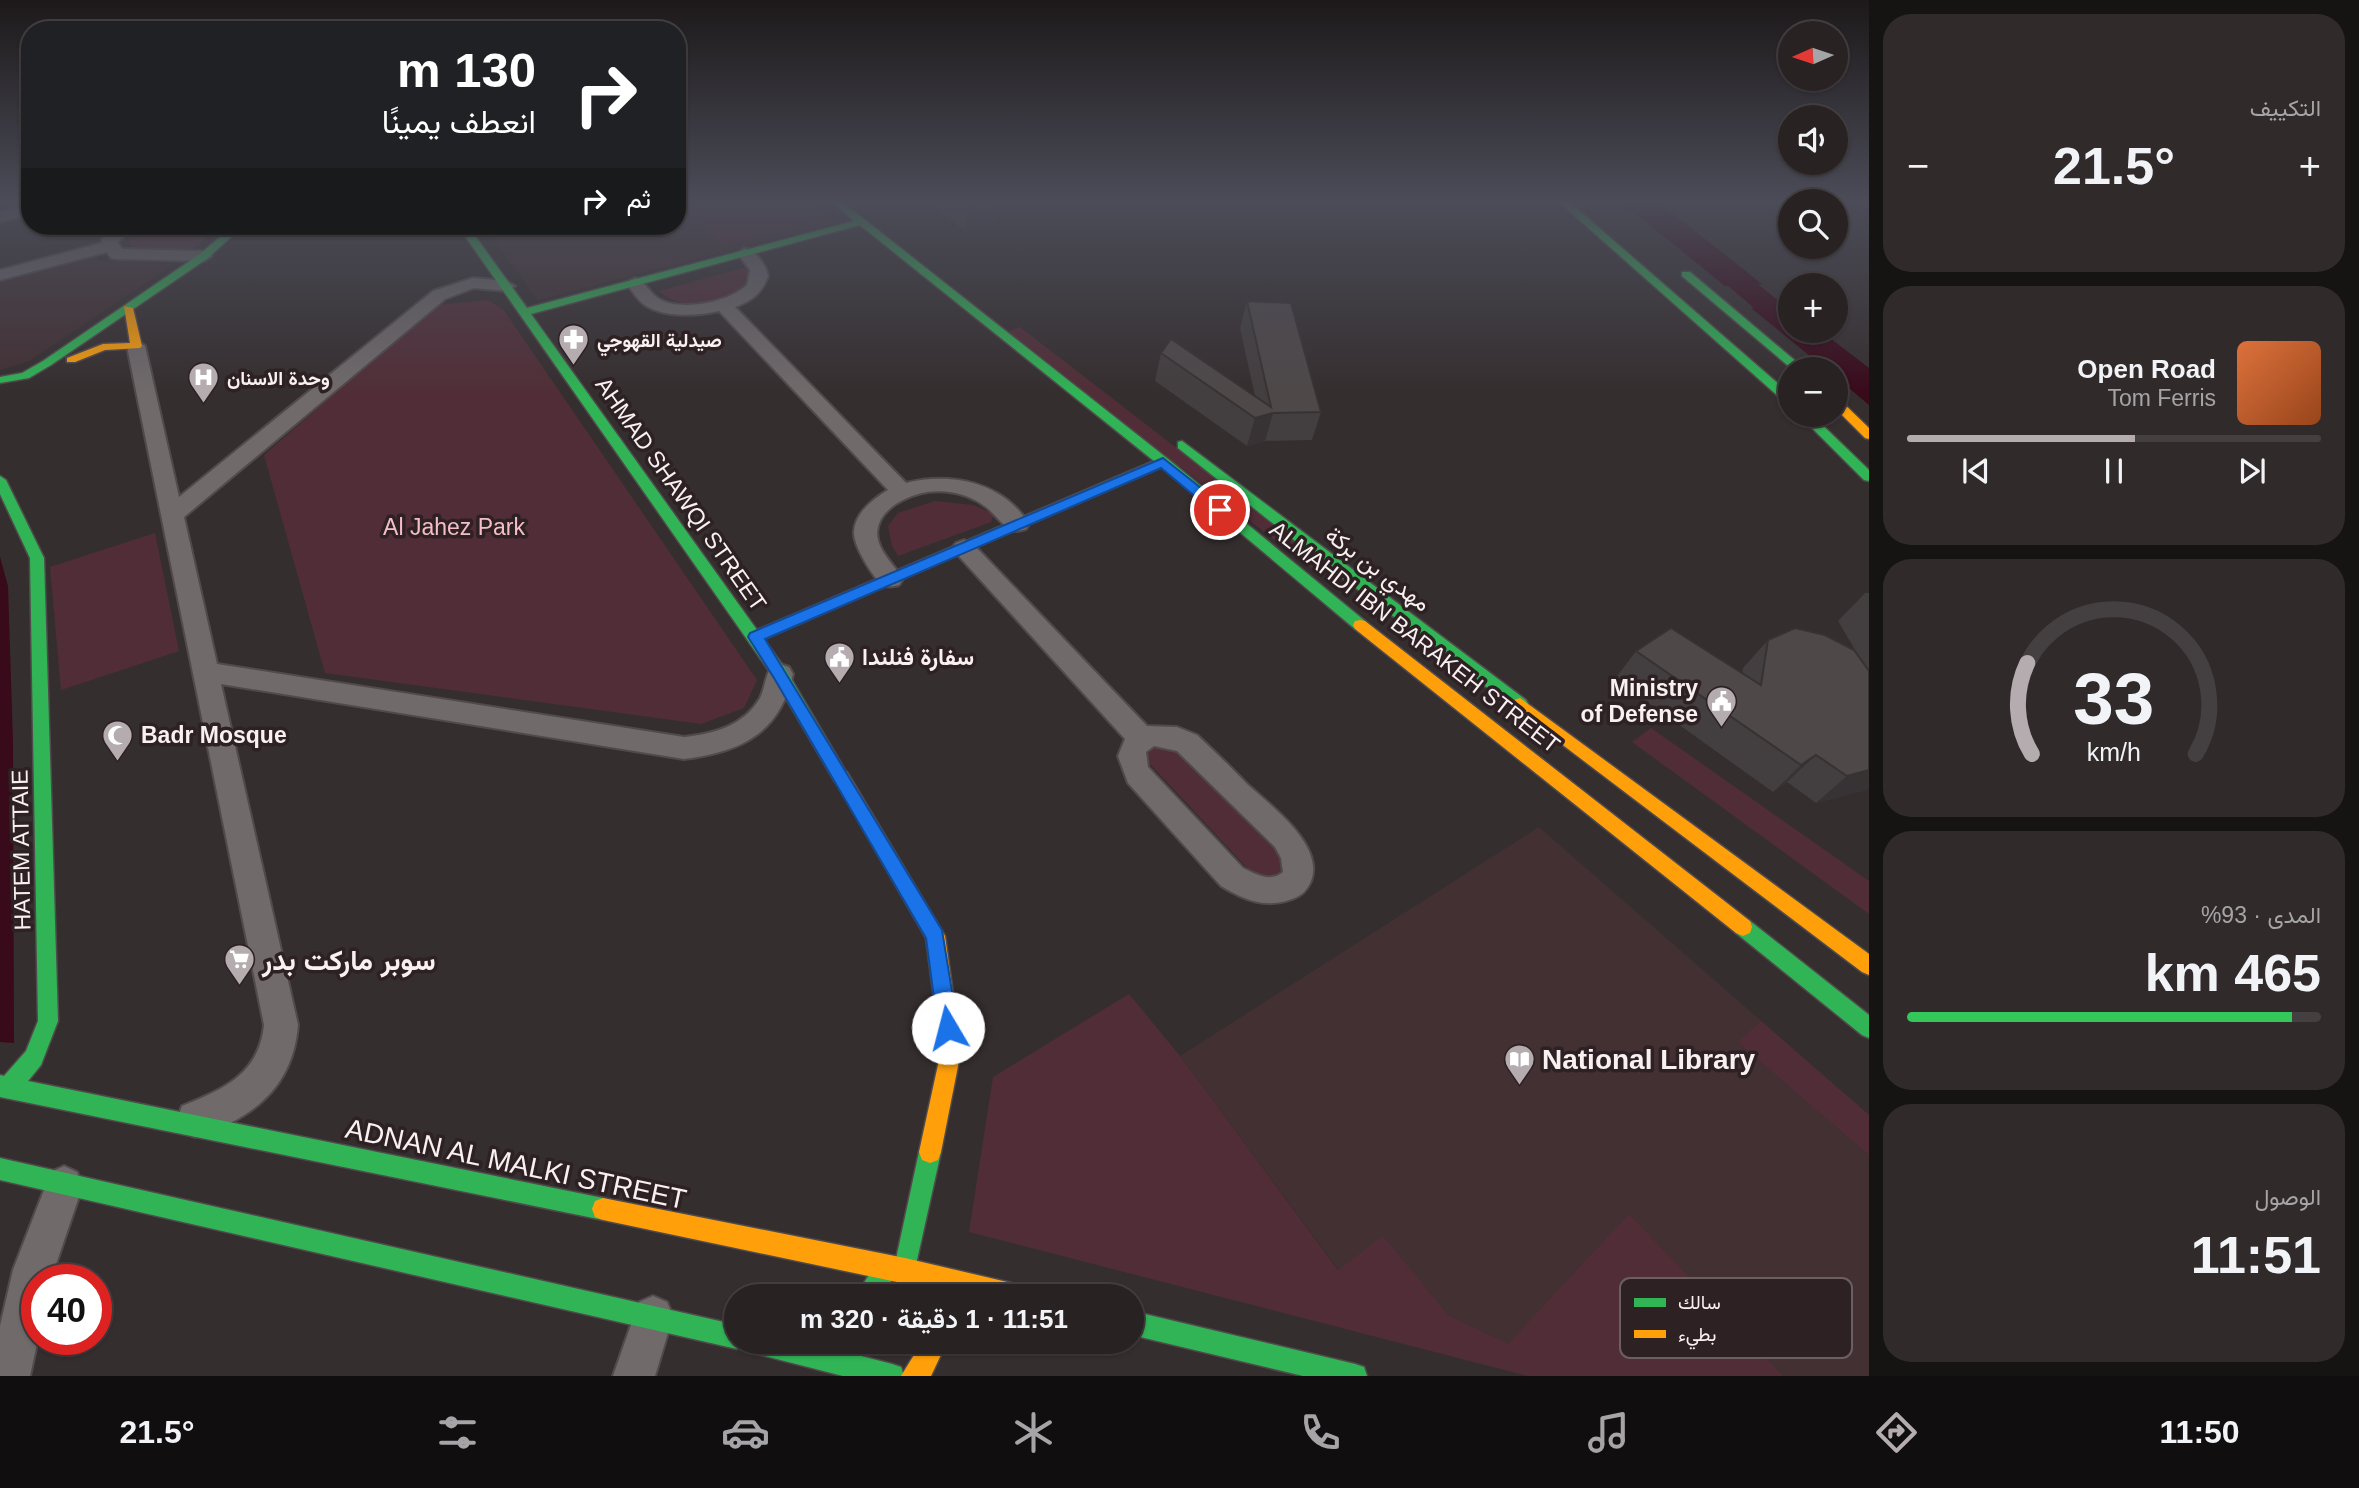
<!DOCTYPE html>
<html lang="ar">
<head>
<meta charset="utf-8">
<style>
	:root { --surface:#282223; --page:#302a2b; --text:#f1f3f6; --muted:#a5a4a6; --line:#443f41; --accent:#b4acae }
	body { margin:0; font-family:Helvetica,Vazirmatn,sans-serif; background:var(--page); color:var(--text); direction:rtl; height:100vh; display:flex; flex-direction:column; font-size:26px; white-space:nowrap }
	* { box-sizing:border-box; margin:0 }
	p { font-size:23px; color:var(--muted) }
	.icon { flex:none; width:38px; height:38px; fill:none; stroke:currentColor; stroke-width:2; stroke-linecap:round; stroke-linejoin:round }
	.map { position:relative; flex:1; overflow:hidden; direction:ltr }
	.details { display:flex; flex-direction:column; gap:14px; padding:14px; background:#161313; width:490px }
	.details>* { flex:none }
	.guide { position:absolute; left:21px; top:21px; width:665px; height:214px; border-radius:28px; box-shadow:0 2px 5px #0004,0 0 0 2px var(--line); direction:rtl; background:#202124; color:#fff; overflow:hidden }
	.needle { width:46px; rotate:267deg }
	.tools { position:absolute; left:1778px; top:21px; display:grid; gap:14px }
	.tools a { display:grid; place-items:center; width:70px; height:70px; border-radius:50%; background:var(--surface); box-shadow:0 2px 5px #0004,0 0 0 2px var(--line); font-size:35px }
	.speed { position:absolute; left:21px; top:1264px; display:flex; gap:14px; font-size:35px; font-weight:700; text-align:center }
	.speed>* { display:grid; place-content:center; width:91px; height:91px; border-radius:50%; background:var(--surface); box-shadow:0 2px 5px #0004,0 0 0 2px var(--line); line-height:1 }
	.speed .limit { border:10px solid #d22; background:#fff; color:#111 }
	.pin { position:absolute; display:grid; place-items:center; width:60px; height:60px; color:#fff; margin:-30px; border:4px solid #fff; border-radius:50%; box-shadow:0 2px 7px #0007 }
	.me { position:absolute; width:77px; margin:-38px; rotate:352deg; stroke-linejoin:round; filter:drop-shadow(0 0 5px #0008) }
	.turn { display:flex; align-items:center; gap:24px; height:147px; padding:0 35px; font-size:32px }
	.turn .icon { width:91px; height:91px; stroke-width:2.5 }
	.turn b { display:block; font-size:49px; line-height:60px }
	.then { display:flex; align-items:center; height:66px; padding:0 35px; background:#0003; gap:14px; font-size:26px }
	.big { font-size:52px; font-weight:600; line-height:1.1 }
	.details .tile { flex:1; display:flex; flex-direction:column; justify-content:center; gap:10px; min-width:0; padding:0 24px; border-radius:28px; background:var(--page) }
	.details .dial { align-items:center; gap:0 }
	.dial svg { height:182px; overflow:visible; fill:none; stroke:var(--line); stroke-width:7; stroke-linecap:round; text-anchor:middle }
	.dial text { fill:var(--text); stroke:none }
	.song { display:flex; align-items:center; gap:21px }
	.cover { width:84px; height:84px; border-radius:10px; background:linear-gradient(135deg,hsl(20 70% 55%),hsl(20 70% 35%)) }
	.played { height:7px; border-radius:4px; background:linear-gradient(90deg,var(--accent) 55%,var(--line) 55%) }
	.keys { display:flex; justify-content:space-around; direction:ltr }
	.heat { display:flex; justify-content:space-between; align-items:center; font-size:38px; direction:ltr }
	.charge { height:10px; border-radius:5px; background:linear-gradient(90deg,#34c759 93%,var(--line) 0) }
	.trip { position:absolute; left:724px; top:1284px; width:420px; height:70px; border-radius:35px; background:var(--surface); box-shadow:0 2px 5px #0004,0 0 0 2px var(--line); font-weight:600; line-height:70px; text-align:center; direction:rtl }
	.tab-bar { display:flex; height:112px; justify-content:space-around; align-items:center; background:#100e0e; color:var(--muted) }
	.tab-bar .icon { width:49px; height:49px }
	.tab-bar .selected { color:var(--accent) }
	.tab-bar b { font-size:32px; color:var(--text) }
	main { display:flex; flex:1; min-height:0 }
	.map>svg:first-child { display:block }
	.built { fill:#423033 }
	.green { fill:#512e37 }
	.water { fill:#380a1a }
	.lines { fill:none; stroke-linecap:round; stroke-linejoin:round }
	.river { fill:#380a1a; fill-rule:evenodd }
	.street-casing { stroke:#514a4c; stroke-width:4 }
	.fast-casing { stroke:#514a4c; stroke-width:3 }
	.slow-casing { stroke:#514a4c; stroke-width:3 }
	.street { fill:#706a6b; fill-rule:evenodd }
	.fast { fill:#30b455; fill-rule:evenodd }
	.slow { fill:#ff9f0a; fill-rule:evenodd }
	.wall { fill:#433e3f }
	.shaded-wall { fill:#373233 }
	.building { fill:#4e4849; stroke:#373233; stroke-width:2 }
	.route { fill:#1a73e8; stroke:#114b97; stroke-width:2 }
	.labels { text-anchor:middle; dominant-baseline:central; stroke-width:7; stroke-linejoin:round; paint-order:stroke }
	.far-poi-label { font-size:19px; font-weight:bold; fill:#f9f0f2; stroke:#2e2124; text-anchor:start }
	.street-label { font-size:23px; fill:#f9f0f2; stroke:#2e2124 }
	.park-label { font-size:23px; fill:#f4bdc8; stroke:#2e2124 }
	.poi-label { font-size:23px; font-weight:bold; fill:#f9f0f2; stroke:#2e2124; text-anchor:start }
	.near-poi-label { font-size:28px; font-weight:bold; fill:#f9f0f2; stroke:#2e2124; text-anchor:start }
	.near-street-label { font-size:28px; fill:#f9f0f2; stroke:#2e2124 }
	.key { fill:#2e2124; stroke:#6b5f62; stroke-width:2 }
	.key-label { font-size:19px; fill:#f9f0f2 }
</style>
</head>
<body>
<main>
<section class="details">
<div class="tile"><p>التكييف</p>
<div class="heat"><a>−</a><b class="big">21.5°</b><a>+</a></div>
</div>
<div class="tile">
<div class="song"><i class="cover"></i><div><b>Open Road</b><p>Tom Ferris</p></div></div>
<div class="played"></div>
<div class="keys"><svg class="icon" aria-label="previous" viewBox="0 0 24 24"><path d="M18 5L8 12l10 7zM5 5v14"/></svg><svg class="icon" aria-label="pause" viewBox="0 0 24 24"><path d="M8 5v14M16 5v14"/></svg><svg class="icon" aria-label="next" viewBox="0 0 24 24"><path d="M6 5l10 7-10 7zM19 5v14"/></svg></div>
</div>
<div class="tile dial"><svg viewBox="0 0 100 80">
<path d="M14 69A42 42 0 1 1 86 69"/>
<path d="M14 69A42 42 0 0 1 12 29" stroke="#b4acae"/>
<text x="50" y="56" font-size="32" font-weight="700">33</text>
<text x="50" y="72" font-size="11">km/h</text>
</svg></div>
<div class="tile"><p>المدى · 93%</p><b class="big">465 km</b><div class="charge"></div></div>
<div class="tile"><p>الوصول</p><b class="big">11:51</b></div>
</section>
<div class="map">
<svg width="1869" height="1376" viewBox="0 0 1869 1376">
	<rect width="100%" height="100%" fill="#352e2f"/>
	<path class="built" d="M677 201H811L836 223 538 300 484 226H677Z
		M96 254 98 260 174 264 29 361 0 370V278Z
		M1539 827 1869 1115V1376H1528L1390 1339 1180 1056Z"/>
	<path class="green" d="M677 201H788L813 221 724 246Z
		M146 226H222L191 250 133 248 128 239Z
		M750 266 752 285C725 303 685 315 659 291Z
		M488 300 503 309 757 680 744 708 701 724 325 673 264 455 436 305Z
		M1020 327 1319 558 1317 571 1304 563 1007 332Z
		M935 501 973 505 994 514 991 522 898 556 892 546 888 526 898 513Z
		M155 533 179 651 61 690 50 567Z
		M1651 728 1869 881V914L1632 742Z
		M1156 746 1180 749 1290 863 1275 878H1263L1248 869 1149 763 1146 751Z
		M1129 994 1180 1056 1338 1270 1383 1236 1449 1316 1508 1344 1629 1214 1783 1376H1528L969 1232 993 1077Z
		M1761 1021 1869 1115V1155L1738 1042Z"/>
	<path class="water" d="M1620 201H1657L1762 284 1725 286Z
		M1789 306 1790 331H1821L1869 368V405L1836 377V369H1826L1751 308Z
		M0 557 8 586 13 742 14 1043 0 1042Z"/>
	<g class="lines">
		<path class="river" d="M1628 201H1655L1790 310V331H1798L1790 333 1780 330Z"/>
		<defs>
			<path id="street" d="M30 204V214L0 222V212Z
				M120 226H138L117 242 122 249 204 251 212 256 204 261 117 259 111 258 107 252 0 280V270L102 243V238Z
				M745 248C756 251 766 265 768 276 762 293 752 301 735 307L906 483C951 472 1003 482 1029 524L1026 529C1021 531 1015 532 1010 529 1001 524 994 513 986 507 963 489 929 486 903 500 893 505 881 514 878 527 873 547 893 563 903 579L899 585C894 586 888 588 883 585 873 578 853 545 854 532 855 513 873 499 888 490L719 311C697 316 664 318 645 305 637 300 632 290 626 283L635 278C646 281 649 293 659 299 682 312 729 302 747 285L750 270 737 253Z
				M473 278 506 281 515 286 506 291 474 288 445 299 184 517 217 664 684 737C713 734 744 726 760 698 765 688 765 677 771 667L780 664 789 667 793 674C780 733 741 752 684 759L221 684 298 1025C293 1088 252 1119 195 1137L182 1132 177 1119 182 1106C224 1089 259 1074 264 1025L127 346 136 340 145 346 179 497 433 291Z
				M964 540 972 543 1147 726 1177 727 1197 735C1214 751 1231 767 1247 784 1270 805 1325 845 1311 881 1307 891 1301 896 1292 899 1266 909 1244 900 1221 886L1128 783 1118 756 1125 739 956 553 952 548 956 543ZM1154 746 1177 751 1275 847 1281 858 1283 872C1271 883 1255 874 1243 868L1148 767 1146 752Z
				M64 1166 77 1172 83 1185 51 1279H37L38 1339 30 1376H0V1326L13 1270 51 1172Z
				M653 1296 667 1302 673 1316 655 1376H613L639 1302Z"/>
			<path id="fast" d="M830 201H841L1168 459 1365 621 1367 625 1365 629H1355L1162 467 764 639 786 670 849 777 847 782 841 784 835 782 774 678 458 226H468L527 308 854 221ZM860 225 1154 461 757 630 531 314Z
				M1558 201H1568L1790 394V404L1786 403Z
				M233 226H243L208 258 51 365 29 378 0 383V377L22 373 43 361 200 254Z
				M1682 272H1690L1805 369H1792L1682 276Z
				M1799 415H1812L1869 470V481L1864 480Z
				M1182 441 1526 700 1528 704 1526 708H1514L1319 560 1178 448V442Z
				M0 476 6 480 44 558 58 1021 41 1065 28 1081 603 1198 611 1201 614 1209 611 1217 603 1220 0 1097V1075L4 1076 26 1051 38 1021 30 558 0 494Z
				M1743 918 1750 921 1869 1015V1038L1862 1035 1736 933 1734 927 1736 921Z
				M930 1141 938 1144 941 1152 913 1278 905 1282 895 1275 881 1297H855L879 1259 887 1255 896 1259 919 1152 922 1144Z
				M0 1158 737 1325V1342H807L892 1364 901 1367 904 1376H843L757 1354 748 1351 746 1345 737 1349 0 1180Z
				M1132 1311 1355 1364 1364 1367 1367 1376H1303L1132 1335Z"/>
			<path id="slow" d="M124 306 133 308 142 346 140 348 105 350 75 362H67V358L103 344 130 343Z
				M1836 399 1840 400 1869 428V439L1865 438 1836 409Z
				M1360 620 1365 621 1750 921 1752 927 1750 933 1743 936 1736 933 1355 629 1353 625 1355 621Z
				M1520 698 1869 954V975L1862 972 1514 708 1512 704 1514 700Z
				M841 770 847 772 945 936 961 1051 941 1152 938 1160 930 1163 922 1160 919 1152 941 1051 926 938 833 777 835 772Z
				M603 1198 905 1258 1020 1285 1028 1289 1032 1297H968L603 1220 595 1217 592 1209 595 1201Z
				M922 1342H947L931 1376H901Z"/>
		</defs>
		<use href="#street" class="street-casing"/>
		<use href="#fast" class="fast-casing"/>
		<use href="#slow" class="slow-casing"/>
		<use href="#street" class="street"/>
		<use href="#fast" class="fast"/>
		<use href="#slow" class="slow"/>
	</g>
	<path class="wall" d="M925 201H997L996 222 966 231Z
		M1247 301 1321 412 1312 440 1265 441 1247 446 1155 381 1161 353 1255 396 1240 328Z
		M1865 593H1869V789L1816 803 1787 782 1773 792 1615 679 1636 651 1742 673 1743 668 1768 640 1858 655 1838 621Z"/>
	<path class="shaded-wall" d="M982 201H997L996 222 966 231 967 205Z
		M1273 413 1265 441 1247 446 1255 418Z
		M1816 755 1787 782 1773 792 1801 765Z
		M1869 770V789L1816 803 1847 776Z"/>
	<path class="building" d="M961 201H982L967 205Z
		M1247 301 1291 303 1321 412 1273 413 1255 418 1161 353 1171 339 1271 407Z
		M1671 628 1761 685 1768 640 1795 628 1825 635 1854 650 1869 671V770L1847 776 1816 755 1801 765 1636 651Z"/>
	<linearGradient id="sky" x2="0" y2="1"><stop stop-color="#1d191a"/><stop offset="0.51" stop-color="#4b4c58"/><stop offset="1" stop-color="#4b4c58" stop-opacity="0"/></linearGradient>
	<rect width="1869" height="394" fill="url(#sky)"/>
	<path class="route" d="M1163 458 1225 507V513H1215L1161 468 765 639 942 930 958 1028 955 1035 948 1038 941 1035 938 1028 926 938 774 678 748 637 750 633Z"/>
	<defs>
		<symbol id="pharmacy-pin" viewBox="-11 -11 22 30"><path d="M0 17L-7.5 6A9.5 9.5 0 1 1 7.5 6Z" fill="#b4acae" stroke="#2e2124"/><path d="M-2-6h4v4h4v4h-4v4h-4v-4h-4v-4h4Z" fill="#fff"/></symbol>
		<symbol id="hospital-pin" viewBox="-11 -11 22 30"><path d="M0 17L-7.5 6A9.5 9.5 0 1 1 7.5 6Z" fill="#b4acae" stroke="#2e2124"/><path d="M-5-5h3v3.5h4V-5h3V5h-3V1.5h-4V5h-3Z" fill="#fff"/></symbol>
		<symbol id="civic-pin" viewBox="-11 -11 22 30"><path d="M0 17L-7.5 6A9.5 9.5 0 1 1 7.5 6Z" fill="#b4acae" stroke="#2e2124"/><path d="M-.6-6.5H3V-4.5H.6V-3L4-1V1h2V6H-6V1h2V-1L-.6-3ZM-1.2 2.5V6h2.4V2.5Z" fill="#fff"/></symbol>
		<symbol id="mosque-pin" viewBox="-11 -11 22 30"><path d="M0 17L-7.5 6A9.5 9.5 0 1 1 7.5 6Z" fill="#b4acae" stroke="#2e2124"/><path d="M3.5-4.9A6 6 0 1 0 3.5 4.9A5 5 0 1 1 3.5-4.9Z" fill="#fff"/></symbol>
		<symbol id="supermarket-pin" viewBox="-11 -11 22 30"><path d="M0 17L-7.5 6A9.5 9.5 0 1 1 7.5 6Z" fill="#b4acae" stroke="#2e2124"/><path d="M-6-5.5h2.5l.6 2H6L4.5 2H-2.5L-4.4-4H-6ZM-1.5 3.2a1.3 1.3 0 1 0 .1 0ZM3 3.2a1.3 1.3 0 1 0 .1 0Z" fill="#fff"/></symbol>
		<symbol id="library-pin" viewBox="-11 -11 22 30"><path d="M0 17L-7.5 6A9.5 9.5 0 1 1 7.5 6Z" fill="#b4acae" stroke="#2e2124"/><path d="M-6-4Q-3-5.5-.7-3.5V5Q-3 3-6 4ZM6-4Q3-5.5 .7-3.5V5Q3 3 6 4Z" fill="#fff"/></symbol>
	</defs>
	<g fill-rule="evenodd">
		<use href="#pharmacy-pin" x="556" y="322" width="35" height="47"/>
		<use href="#hospital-pin" x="186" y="360" width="35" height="47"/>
		<use href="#civic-pin" x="822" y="640" width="35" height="47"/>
		<use href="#civic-pin" x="1704" y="684" width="35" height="47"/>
		<use href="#mosque-pin" x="100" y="718" width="35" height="47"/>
		<use href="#supermarket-pin" x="222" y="942" width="35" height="47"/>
		<use href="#library-pin" x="1502" y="1042" width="35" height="47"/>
	</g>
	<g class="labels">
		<g class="far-poi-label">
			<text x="597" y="340">صيدلية القهوجي</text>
			<text x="227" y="378">وحدة الاسنان</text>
		</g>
		<g class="street-label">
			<text transform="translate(681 494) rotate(55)">AHMAD SHAWQI STREET</text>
			<text transform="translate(1378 569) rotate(37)">مهدي بن بركة</text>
			<text transform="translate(1415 637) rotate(38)">ALMAHDI IBN BARAKEH STREET</text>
			<text transform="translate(21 850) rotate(-91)">HATEM ATTAIE</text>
		</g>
		<g class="park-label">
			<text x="454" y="527">Al Jahez Park</text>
		</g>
		<g class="poi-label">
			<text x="862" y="657">سفارة فنلندا</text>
			<text x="1698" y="688" text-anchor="end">Ministry<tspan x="1698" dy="26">of Defense</tspan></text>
			<text x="141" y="735">Badr Mosque</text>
		</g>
		<g class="near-poi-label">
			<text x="262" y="960">سوبر ماركت بدر</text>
			<text x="1542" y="1059">National Library</text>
		</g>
		<g class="near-street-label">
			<text transform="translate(516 1164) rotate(12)">ADNAN AL MALKI STREET</text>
		</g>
	</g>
	<rect x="1620" y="1278" width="232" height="80" rx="10" class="key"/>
	<rect x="1634" y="1298" width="32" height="9" fill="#30b455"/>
	<rect x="1634" y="1330" width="32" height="8" fill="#ff9f0a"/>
	<g class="key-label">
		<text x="1678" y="1309">سالك</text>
		<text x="1678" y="1341">بطيء</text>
	</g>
</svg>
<div class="tools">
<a><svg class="needle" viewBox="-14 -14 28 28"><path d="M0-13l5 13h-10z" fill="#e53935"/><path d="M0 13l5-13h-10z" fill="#a5a4a6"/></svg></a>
<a><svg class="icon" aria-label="sound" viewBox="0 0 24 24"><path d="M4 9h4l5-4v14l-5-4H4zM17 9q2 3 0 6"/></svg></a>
<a><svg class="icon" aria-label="search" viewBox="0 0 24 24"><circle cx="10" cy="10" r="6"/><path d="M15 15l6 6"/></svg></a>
<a>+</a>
<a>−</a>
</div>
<div class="speed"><div class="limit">40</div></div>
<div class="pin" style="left:1220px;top:510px;background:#d93025"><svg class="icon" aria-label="arrive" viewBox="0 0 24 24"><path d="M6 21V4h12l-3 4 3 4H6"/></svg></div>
<svg class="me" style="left:948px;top:1028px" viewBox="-20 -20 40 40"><circle r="19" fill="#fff"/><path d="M0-13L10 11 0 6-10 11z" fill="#1a73e8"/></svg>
<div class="trip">11:51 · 1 دقيقة · 320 m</div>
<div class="guide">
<div class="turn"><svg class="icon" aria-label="right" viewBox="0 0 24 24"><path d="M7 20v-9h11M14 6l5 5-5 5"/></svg><div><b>130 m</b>انعطف يمينًا</div></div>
<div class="then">ثم<svg class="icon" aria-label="right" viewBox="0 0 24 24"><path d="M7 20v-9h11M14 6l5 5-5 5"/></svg></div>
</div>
</div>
</main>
<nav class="tab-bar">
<b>11:50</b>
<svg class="icon selected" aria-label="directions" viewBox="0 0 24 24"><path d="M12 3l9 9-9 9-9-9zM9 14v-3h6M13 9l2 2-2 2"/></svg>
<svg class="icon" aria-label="music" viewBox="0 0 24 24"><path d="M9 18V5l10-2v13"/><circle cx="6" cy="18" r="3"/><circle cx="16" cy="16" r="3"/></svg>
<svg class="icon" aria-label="phone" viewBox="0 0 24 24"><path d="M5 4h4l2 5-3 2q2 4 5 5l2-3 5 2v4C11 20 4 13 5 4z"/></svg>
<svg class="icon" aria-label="climate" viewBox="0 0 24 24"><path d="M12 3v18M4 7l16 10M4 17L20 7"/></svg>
<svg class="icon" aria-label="car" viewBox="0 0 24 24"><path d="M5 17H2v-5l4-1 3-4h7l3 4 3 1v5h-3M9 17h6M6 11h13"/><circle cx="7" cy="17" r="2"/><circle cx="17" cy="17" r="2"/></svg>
<svg class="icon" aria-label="filters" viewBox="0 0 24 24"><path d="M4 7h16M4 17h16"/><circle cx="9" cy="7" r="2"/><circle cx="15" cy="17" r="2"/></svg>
<b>21.5°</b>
</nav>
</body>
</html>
